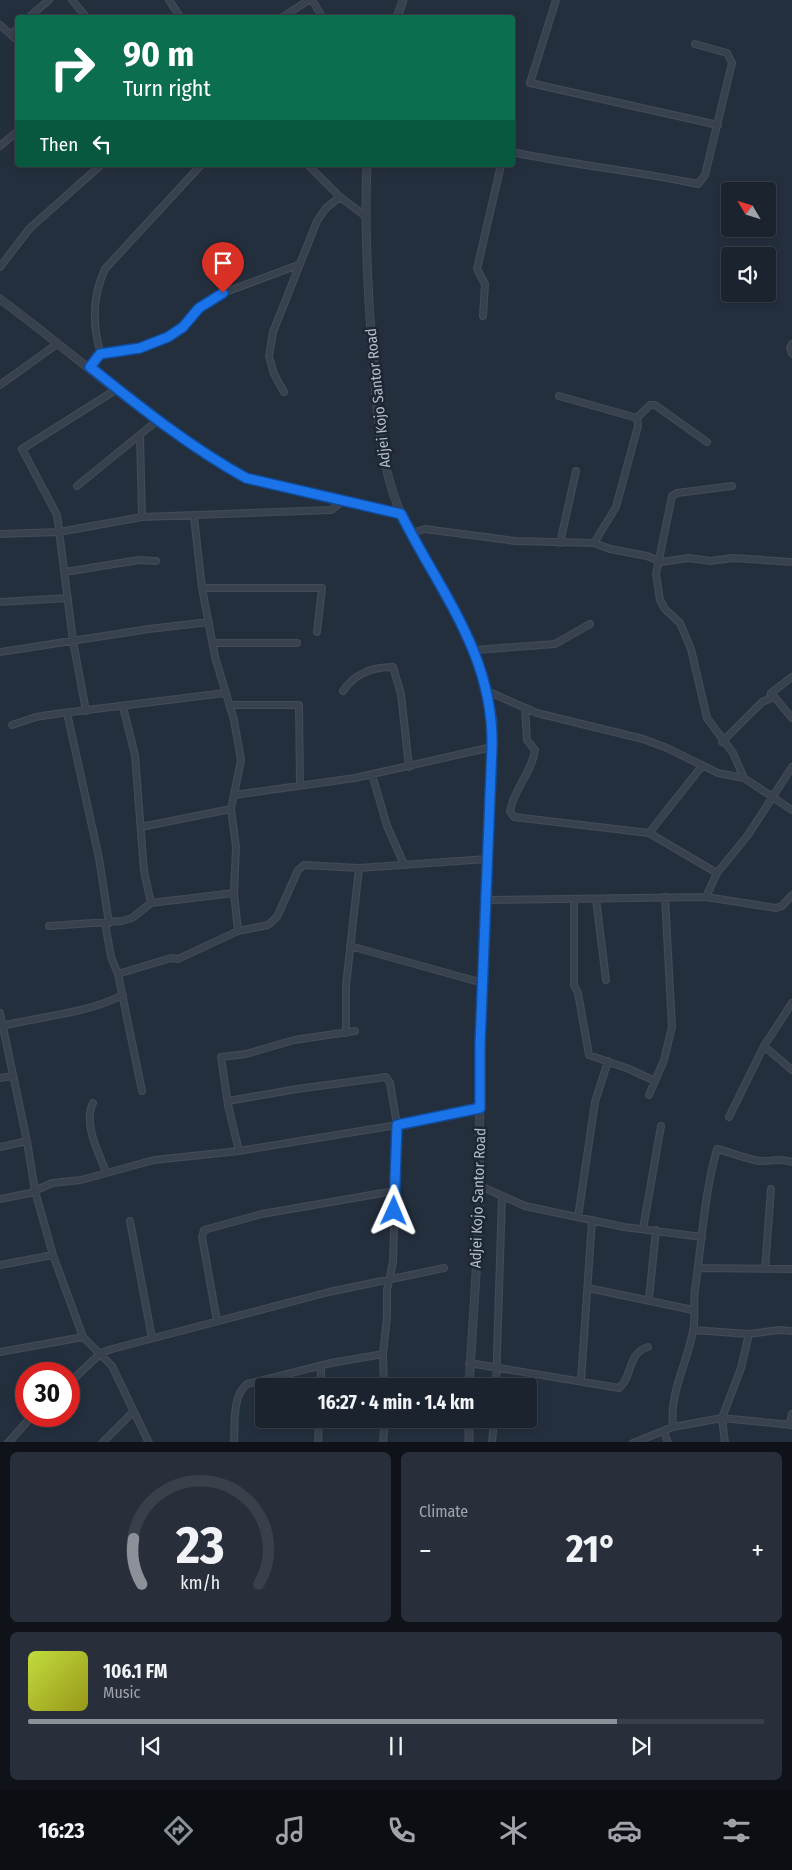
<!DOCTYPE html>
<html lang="en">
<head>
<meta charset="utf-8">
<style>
	:root { --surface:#1b232e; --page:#282f3a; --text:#f1f3f6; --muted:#a0a4aa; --line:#39404a; --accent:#8c9099 }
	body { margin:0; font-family:"Fira Sans Condensed",sans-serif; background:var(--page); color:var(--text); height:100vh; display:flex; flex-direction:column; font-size:19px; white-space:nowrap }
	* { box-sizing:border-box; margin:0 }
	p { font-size:16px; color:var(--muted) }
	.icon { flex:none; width:28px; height:28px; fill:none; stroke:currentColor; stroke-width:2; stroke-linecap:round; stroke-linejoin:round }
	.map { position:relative; height:1442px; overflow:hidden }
	.details { display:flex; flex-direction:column; gap:10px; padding:10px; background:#0f1319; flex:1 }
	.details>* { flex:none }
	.top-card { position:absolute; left:15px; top:15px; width:500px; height:152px; border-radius:5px; box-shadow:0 2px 8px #0003,0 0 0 1px var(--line); background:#0b6e4f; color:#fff; overflow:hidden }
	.needle { width:32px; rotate:308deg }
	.fabs { position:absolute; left:721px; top:182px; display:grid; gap:10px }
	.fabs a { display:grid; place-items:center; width:55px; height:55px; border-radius:5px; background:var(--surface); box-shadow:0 2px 8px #0003,0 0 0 1px var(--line); font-size:25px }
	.speed { position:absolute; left:15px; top:1362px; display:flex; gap:10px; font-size:25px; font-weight:700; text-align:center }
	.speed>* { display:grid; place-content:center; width:65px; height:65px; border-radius:50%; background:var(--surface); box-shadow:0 2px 8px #0003,0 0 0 1px var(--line); line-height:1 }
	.speed .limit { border:8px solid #d22; background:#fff; color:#111 }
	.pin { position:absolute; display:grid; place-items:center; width:42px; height:42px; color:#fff; margin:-51px -21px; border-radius:50% 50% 50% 0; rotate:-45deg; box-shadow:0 0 5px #0007 }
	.pin .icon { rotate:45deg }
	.me { position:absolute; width:55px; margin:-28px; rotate:1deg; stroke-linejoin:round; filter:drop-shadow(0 0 4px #0008) }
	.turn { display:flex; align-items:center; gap:18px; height:105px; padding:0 25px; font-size:22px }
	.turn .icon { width:65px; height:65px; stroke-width:2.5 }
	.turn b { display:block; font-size:35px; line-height:42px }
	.then { display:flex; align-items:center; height:48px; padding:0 25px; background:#0003; gap:10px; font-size:19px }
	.big { font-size:38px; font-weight:700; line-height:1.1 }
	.details .widget { flex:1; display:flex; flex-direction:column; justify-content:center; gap:8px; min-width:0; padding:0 18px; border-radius:8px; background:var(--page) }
	.details .dial { align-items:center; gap:0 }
	.dial svg { height:130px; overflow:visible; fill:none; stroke:var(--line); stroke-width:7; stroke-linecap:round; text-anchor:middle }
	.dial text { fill:var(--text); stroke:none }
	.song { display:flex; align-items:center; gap:15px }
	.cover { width:60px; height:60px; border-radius:8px; background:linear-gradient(135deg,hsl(70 70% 55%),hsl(60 70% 35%)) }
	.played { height:5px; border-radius:2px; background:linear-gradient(90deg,var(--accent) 80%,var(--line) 80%) }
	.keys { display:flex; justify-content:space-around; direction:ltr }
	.heat { display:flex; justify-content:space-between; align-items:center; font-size:28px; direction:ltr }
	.details .tiles { flex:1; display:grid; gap:10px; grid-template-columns:1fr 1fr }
	.widget:last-child { grid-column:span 2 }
	.trip { position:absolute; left:255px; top:1378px; width:282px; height:50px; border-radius:5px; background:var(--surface); box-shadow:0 2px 8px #0003,0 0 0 1px var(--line); font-weight:700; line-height:50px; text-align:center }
	.tab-bar { display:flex; height:80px; justify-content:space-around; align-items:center; background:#0b0e12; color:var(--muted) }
	.tab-bar .icon { width:35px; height:35px }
	.tab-bar .on { color:var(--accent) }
	.tab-bar b { font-size:22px; color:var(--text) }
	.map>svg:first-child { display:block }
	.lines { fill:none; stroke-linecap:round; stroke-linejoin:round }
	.minor-casing { stroke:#414a57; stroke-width:8 }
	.tertiary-casing { stroke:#414a57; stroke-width:9 }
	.minor { stroke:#38414e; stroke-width:5.5 }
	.tertiary { stroke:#38414e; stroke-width:7 }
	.route-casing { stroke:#114b97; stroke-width:12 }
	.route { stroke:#1a73e8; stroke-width:9 }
	.labels { text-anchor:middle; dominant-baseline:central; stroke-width:5; stroke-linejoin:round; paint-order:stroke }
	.street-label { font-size:15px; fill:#b4bcc9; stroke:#1d2633 }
</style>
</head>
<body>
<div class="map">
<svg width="792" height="1443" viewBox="0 0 792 1443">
	<rect width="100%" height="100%" fill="#242f3e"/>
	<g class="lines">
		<defs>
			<path id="minor" d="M72 0 87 18
				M169 0 181 18
				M312 0 323 18
				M556 0 530 83 718 125
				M28 18 49 0
				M281 18 309 0
				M0 25 18 41
				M11 34 18 28
				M0 146 18 131
				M512 152C573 165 636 171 698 184L705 175 732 63 727 53 695 44
				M308 165 340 197 364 215
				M0 267 30 228 101 165
				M483 316 485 284 477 269 501 165
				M792 344 790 348 792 354
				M101 354 140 348 168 337 183 327 199 308 223 293 298 265
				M90 367 101 354C92 325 92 297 105 269L201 165
				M0 385 57 344
				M284 392 274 374 269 356 273 332 317 221 326 208 340 197
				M559 396 637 418 638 426 616 507 594 543
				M637 418 650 405H655L707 442
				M140 435 142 517
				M77 486 158 420
				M732 486 677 493 672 496 656 574 660 600 665 609 680 623 691 649 707 718 733 753 744 778
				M194 517 202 588 215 657 234 720 241 760 231 809 236 847 234 893 238 931
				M411 533 425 529 515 541 594 543 610 549 647 556 661 562 689 558 710 561 733 558 792 562
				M0 534 59 532 142 517 331 510 343 501
				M560 543 576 471
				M65 572 139 560 156 561
				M202 588H322L317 632
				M0 602 68 598
				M213 643H297
				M475 650 555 644 590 624
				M0 652 149 629 209 622
				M343 691C355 673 372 667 393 667L401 694 409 767
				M489 692 537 713 643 739 667 748 718 773 744 778 792 810
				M771 693 792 677
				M229 705H299L300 784
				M123 707 135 755 144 871 151 903 234 893
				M525 708 527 740 535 750C532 772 514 789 510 811L514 817 649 833 717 873 706 897
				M86 711 73 641 57 515 22 449 117 389
				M67 713 99 858 109 923
				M12 725 36 717 55 714 225 693
				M722 742 762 702 769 699 771 693 792 718
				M372 774 387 826 404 864
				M234 795 355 778 492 747
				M141 827 231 809
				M649 833 702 766
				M717 873 748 835 792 767
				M574 899V985L578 993 589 1055 629 1069 655 1081
				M596 899 606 980
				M486 900 706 897 776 908 782 906 792 895
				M105 923 111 957 118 974
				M49 926 122 921 132 918 151 903
				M350 946 483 983
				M0 1013 27 1141 35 1191 53 1255 83 1337 0 1352
				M2 1026C42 1016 85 1014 123 995
				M346 1033V986L359 868
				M764 1046 792 1070
				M0 1078 12 1076
				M142 1091 118 974 171 958 178 959 238 931 268 925 277 917 298 870 304 865 359 868 487 859
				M649 1095 664 1060 672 1027 665 897
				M228 1101 297 1089 386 1077 390 1083 397 1125 393 1262 387 1290V1317L383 1354 384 1386
				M93 1103C83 1123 98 1151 106 1172
				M729 1117 764 1046 792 1003
				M0 1147 27 1141
				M239 1151 228 1105 221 1057 246 1054 294 1040 355 1031
				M480 1186 525 1206 624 1227 702 1237
				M0 1199 30 1193 52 1183 81 1180 154 1160 239 1151 397 1125 480 1108
				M578 1217 595 1102 608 1061
				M130 1221 152 1338
				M643 1229 661 1126
				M0 1265 53 1255
				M699 1268 792 1269
				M765 1269 771 1189
				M588 1288 693 1310
				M649 1299 656 1230
				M217 1321 202 1237 204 1230 262 1214 394 1191
				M693 1330 749 1334
				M83 1337 112 1366 149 1443
				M469 1363 619 1388C633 1377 627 1353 648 1347
				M581 1381 592 1220
				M69 1383 101 1353 112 1349 329 1292 444 1268
				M321 1386V1366
				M496 1386 502 1196
				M789 1425 792 1414
				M673 1427C669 1393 687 1364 693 1331 696 1317 693 1303 695 1289 702 1242 704 1195 717 1149 731 1152 745 1159 760 1161 774 1162 776 1157 792 1162
				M664 1431 668 1443
				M8 1443 32 1416
				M102 1443 133 1412
				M234 1443C235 1424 232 1396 247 1384L331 1363 383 1354
				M318 1443 319 1419
				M383 1443 385 1419
				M492 1443 494 1419
				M633 1443 673 1427 722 1418 792 1425
				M725 1443 722 1418 741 1368 749 1334 779 1330 792 1331"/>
			<path id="tertiary" d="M397 18 403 0
				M367 165C364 234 368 301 374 370 378 419 381 468 401 514 422 562 456 603 475 651 484 674 489 697 493 721L480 1045 479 1226 469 1386
				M0 299C81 359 157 430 246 478L401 514
				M469 1419V1443"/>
		</defs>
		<use href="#minor" class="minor-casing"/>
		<use href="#tertiary" class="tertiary-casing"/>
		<use href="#minor" class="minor"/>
		<use href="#tertiary" class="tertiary"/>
	</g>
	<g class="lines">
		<defs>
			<path id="route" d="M223 293 199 308 183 327 168 337 140 348 100 354 90 367C140 407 190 447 246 478L401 514C440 592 494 655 492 747L480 1045V1108L397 1125 394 1211"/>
		</defs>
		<use href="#route" class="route-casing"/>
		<use href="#route" class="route"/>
	</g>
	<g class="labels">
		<g class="street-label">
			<text transform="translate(378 398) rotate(-96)">Adjei Kojo Santor Road</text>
			<text transform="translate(478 1198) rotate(-88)">Adjei Kojo Santor Road</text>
		</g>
	</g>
</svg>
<div class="fabs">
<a><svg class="needle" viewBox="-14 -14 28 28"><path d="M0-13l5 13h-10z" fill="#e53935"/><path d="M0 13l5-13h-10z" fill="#a0a4aa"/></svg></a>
<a><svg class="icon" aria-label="sound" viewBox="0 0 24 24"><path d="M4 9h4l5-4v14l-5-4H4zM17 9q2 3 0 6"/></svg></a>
</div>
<div class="speed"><div class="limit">30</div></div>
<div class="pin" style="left:223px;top:293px;background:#d93025"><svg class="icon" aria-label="arrive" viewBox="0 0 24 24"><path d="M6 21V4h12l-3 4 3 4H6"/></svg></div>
<svg class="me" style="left:394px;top:1211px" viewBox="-20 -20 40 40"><path d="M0-17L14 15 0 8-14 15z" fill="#1a73e8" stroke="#fff" stroke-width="4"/></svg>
<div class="trip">16:27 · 4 min · 1.4 km</div>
<div class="top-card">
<div class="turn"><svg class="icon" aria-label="right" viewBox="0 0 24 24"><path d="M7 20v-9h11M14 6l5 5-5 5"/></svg><div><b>90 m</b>Turn right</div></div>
<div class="then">Then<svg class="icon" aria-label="left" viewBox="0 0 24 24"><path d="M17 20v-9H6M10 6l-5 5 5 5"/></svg></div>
</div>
</div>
<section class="details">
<div class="tiles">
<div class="widget dial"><svg viewBox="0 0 100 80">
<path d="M14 69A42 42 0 1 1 86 69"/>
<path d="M14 69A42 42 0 0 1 9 41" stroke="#8c9099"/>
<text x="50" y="56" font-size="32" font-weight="700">23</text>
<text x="50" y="72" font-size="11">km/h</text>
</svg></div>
<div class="widget"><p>Climate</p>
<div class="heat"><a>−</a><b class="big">21°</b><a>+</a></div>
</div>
<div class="widget">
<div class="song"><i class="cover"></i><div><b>106.1 FM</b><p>Music</p></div></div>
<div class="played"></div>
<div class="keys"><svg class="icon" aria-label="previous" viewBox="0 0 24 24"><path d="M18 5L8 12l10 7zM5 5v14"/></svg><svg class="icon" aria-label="pause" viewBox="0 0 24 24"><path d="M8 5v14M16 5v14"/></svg><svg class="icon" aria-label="next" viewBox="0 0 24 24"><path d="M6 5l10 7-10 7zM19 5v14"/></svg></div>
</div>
</div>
</section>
<nav class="tab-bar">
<b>16:23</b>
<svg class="icon on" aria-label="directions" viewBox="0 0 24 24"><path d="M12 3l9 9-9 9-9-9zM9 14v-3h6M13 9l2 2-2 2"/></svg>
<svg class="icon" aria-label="music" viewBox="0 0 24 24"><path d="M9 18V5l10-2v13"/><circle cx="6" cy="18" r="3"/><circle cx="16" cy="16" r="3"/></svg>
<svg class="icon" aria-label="phone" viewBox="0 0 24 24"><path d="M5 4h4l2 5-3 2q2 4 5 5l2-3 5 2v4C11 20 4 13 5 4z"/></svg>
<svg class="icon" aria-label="climate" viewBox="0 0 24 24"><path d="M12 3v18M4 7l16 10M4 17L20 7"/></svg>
<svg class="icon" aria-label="car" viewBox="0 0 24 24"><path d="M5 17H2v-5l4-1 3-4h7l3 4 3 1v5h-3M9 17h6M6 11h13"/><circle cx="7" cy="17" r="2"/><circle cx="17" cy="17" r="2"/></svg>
<svg class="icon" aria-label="filters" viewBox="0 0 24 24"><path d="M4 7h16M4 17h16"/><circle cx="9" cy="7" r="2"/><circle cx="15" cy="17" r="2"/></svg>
</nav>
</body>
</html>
